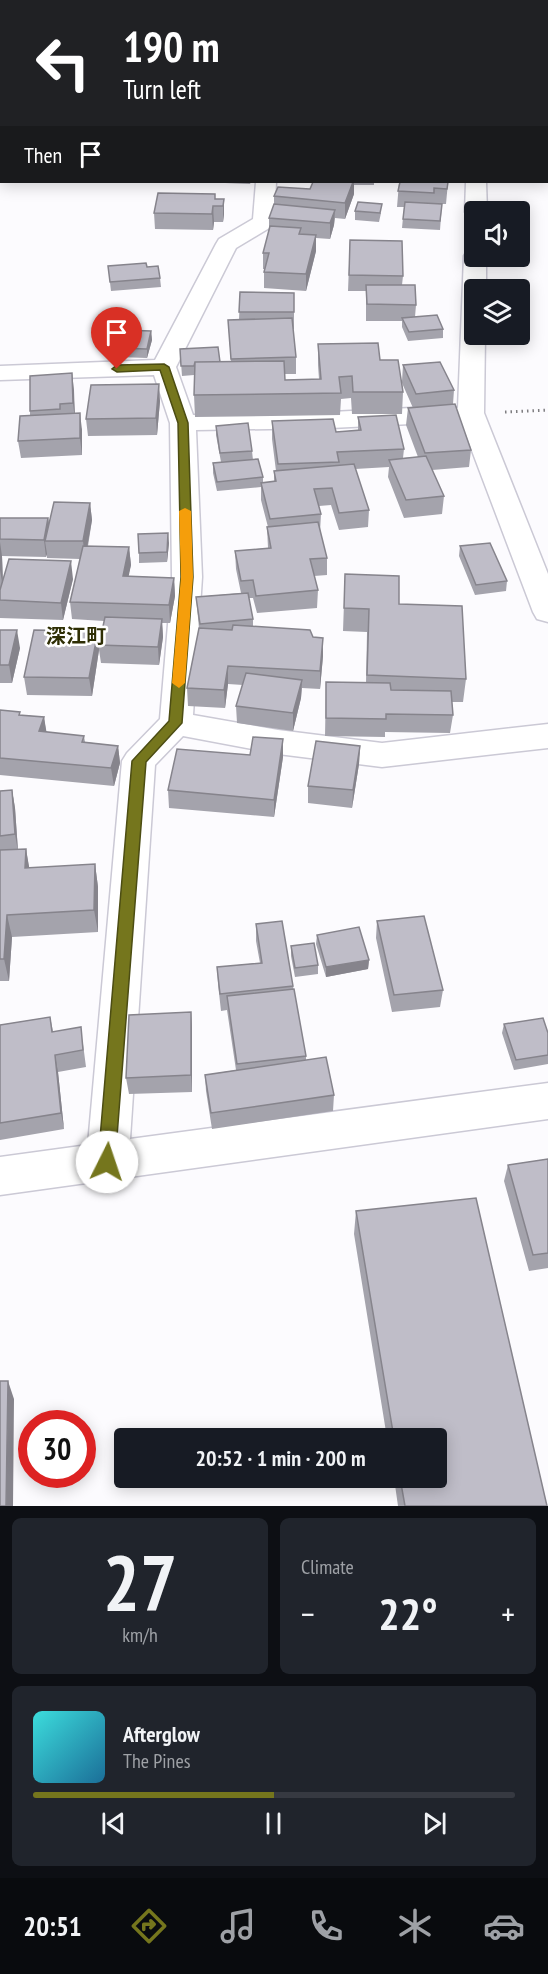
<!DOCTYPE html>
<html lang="en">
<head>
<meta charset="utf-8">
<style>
	:root { --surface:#171b24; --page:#20242c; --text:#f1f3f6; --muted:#9ea1a6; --line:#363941; --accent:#75761d }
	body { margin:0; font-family:"PT Sans Narrow","Noto Sans JP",sans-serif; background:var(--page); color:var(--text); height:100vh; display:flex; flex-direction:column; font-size:22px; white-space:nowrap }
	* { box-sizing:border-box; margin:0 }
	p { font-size:20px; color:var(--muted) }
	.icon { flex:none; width:33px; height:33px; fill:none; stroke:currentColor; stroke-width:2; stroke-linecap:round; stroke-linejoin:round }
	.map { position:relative; height:1506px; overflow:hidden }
	.sheet { display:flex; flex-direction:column; gap:12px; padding:12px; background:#0d0f14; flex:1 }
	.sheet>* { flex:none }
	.top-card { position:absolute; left:0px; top:0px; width:549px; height:183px; box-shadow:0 3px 15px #0003; background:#202124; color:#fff; overflow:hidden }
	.buttons { position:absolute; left:464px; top:201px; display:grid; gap:12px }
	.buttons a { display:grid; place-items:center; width:66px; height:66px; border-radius:6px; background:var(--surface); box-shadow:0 3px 15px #0003; font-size:30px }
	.speed { position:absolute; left:18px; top:1410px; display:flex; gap:12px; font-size:30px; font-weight:700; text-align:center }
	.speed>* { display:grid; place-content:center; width:78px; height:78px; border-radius:50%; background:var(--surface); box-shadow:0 3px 15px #0003; line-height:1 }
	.speed .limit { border:9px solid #d22; background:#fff; color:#111 }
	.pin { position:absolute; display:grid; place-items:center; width:51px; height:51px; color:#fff; margin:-62px -26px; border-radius:50% 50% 50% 0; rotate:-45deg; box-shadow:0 0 6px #0007 }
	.pin .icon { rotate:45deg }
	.me { position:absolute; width:66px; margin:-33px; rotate:4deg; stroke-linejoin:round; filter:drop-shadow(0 0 4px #0008) }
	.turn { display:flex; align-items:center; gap:21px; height:126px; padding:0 24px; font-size:27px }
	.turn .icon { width:78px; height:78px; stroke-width:2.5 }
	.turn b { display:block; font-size:42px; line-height:51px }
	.then { display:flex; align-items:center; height:57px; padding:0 24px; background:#0003; gap:12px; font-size:22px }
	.big { font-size:45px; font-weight:800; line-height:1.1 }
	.sheet .tile { flex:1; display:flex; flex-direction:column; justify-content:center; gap:9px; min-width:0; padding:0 21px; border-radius:9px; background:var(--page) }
	.sheet .dial { align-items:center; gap:0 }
	.dial b { font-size:78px; line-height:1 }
	.song { display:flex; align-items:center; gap:18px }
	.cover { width:72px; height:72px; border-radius:9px; background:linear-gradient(135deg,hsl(180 70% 55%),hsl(200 70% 35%)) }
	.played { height:6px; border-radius:3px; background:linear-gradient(90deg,var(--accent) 50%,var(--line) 50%) }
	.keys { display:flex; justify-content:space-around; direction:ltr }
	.heat { display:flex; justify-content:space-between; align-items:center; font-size:33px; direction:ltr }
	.sheet .tiles { flex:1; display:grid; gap:12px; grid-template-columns:1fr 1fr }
	.tile:last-child { grid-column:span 2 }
	.trip { position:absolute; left:114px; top:1428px; width:333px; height:60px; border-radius:6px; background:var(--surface); box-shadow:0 3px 15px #0003; font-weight:800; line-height:60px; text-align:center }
	.dock { display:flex; height:96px; justify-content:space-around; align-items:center; background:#090b0e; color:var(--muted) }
	.dock .icon { width:42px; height:42px }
	.dock .on { color:var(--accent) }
	.dock b { font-size:27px; color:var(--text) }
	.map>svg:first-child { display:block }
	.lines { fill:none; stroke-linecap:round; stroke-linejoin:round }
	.minor-casing { stroke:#cbc9d5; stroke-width:3 }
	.path { stroke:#7e7d80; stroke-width:3; stroke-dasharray:1.5 4; stroke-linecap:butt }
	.minor { fill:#fff; fill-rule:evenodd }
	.wall { fill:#a4a3ac }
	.shaded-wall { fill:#86848c }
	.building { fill:#bfbdc8; stroke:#86848c; stroke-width:1.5 }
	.route { fill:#75761d; stroke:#4c4d13; stroke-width:1.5 }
	.slow { fill:#f59e0b }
	.labels { text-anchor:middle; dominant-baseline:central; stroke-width:5; stroke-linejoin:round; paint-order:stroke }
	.quarter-label { font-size:20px; font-weight:bold; fill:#2e2e04; stroke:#fff }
</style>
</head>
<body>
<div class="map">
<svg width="548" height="1506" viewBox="0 0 548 1506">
	<rect width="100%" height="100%" fill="#fcfbfe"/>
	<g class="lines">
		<defs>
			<path id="minor" d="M43 0H59V2H43Z
				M238 0H256L237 2Z
				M472 0H488V2H472Z
				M0 107H2V119H0Z
				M256 182H276L274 222 271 227 236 248 176 367 193 415 331 412 451 406 458 408 464 256 467 251 474 250V256H486V290H474V334H485L484 413 548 574V622L537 619 533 612 460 419 451 422 331 428 196 430 202 577 193 715 278 730 382 743 548 724V748L382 767 278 754 183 736 155 765 130 1139 548 1083V1119L0 1195V1157L88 1145 122 761 127 753 160 719 172 577 170 423 154 375 0 380V366L155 360 216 244 219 239 253 219Z
				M466 182H486L487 212H474V218L469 216 465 212Z"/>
		</defs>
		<use href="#minor" class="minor-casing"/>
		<path class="path" d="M505 412 548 410"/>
		<use href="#minor" class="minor"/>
	</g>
	<path class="wall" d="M200 182H251L250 184Z
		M313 182H374V185H354V194L345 219 335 218 334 225 330 239 316 238V251L306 291 264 288V269H263V253L269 232V218L274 204V196L310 189Z
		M395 182H448L446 204H442L440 230 402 228 404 207H397L399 183H395Z
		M215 194V199H224V214L223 222H214L213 230 155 229 154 213Z
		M355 211 381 213 379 222 355 220Z
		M350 240 403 276 402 285 416 305 415 317 443 329V338L408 341 402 327V321H366V291H348Z
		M108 266 147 267 160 278 161 287 111 291Z
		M240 292 294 293V329H293L296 357V374H285V380L319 379 318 365V344L380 360 402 381 403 365 454 390 453 404 471 450 469 467 432 470 444 496 442 514 404 518 388 477 389 467 355 469 369 510 368 527 339 530 331 505 319 506 321 514 320 532 327 558V575L314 576 318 590 317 608 257 613 253 598H249L253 619V627L313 637 323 656 320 689 302 688 301 698 293 731 237 723 236 706 243 685 228 684 225 708 188 706 187 688 199 628 196 597 241 593 236 569 235 551 268 548 267 527H268L261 500V487L217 491 213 473V463L234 461 221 462 216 435V426L252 451 253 460 263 477V483L274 482V471H276L272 439V421L336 432 358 430V417L404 449 403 458 418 457 406 425 408 408H413L402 383 403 392 402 414H352L351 398 341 399 340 415 195 417 194 395V375L182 376 180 349 220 362H231L228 320H239Z
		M134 326 133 330 151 331 152 340 147 358 118 357 117 348 120 336H107V327Z
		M72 373 75 414 82 430V455L21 458 18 441 30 416V411Z
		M160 401 157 435 88 436 86 419Z
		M90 503 92 520 88 546 129 547 131 565 128 576 174 578 175 596 170 623H162L163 637 159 665 101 663 99 650 92 696 27 695 24 677 98 631 99 645 104 621 72 619 70 602 80 559 47 558V554L46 557 2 556 3 580 73 579 63 620 0 618V518H48L49 523Z
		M169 543 167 562 139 563V553Z
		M460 546 507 581 506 591 475 595 459 556Z
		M345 574 399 604 466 679 463 702H452L453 715 450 733 385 732V737L325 736 326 682 366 683 367 632 343 631Z
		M0 630 20 648 12 683H0Z
		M0 710 21 715 44 717 46 732 84 736 85 742 118 746 120 763 114 786 0 775Z
		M283 739V757L274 817 169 808 168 790 250 755Z
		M360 746 359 764 352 808 308 803V786Z
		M12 790 15 808 18 850 26 849 29 868 95 864 98 887V932L12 937 9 981H0V791Z
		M377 921 443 990 440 1007 392 1012 376 938Z
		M256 924 293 986 306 1056V1060L334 1095 333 1111 212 1129 206 1091 205 1075 236 1070 227 1010 221 1011 218 984 217 967 260 963 256 941Z
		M317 935 369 960 368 969 326 977 316 944Z
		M291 946 318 965V974L295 977 291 956Z
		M191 1012 192 1029V1092L129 1094 126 1078Z
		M50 1017 53 1031 83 1044 86 1067 58 1072 64 1129 0 1140V1025Z
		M504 1024 548 1033V1064L514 1070 502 1033Z
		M548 1159V1268L529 1271 504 1181 508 1165Z
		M356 1211 547 1506H398L394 1478H436V1438H387L354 1234Z"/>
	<path class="shaded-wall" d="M64 0H76V2H64Z
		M86 0H94V2H77V1Z
		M108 0H131V2H108Z
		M145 0H165V1L145 2Z
		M353 182H354V194L345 219V203Z
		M224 199V214L223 222V206Z
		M213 206 214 222 213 230 212 214Z
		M335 210 334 225 330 239V223Z
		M316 235V251L306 291V274Z
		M134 317V326L131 337 130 328Z
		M151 331 152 340 147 358V349Z
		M72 373 74 390 75 420 73 403Z
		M159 384 160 401 157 435 156 418Z
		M80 413 82 430V455L80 438Z
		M90 503 92 520 85 559 83 541Z
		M48 518 51 536 45 541 47 554 46 557 44 540Z
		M168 533 169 543 167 562V552Z
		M0 542 2 556 3 588 0 570Z
		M129 547 131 565 125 594 123 576Z
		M71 561 73 579 63 620 61 603Z
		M174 578 175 596 170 623 169 605Z
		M162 619 163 637 159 665 158 647Z
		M17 630 20 648 12 683 9 665Z
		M98 631 99 650 92 696 89 678Z
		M323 638V656L320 689V671Z
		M228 666V684L225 708 224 690Z
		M302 680 301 698 293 731V713Z
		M44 717 47 735 39 731Z
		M283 739V757L274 817V800Z
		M118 746 120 763 114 786 111 768Z
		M360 746 359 764 352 808 353 790Z
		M12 790 15 808 18 852 15 834Z
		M26 849 30 872 25 868Z
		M95 864 98 887V932L94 910Z
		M7 915 12 937 9 981 4 959Z
		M369 960 368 969 326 977V967Z
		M191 1012 192 1029V1092L191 1075Z
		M55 1055 58 1072 64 1129 61 1113Z
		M8 1381 14 1399 13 1506H6Z"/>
	<path class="building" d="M313 182H353L345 203 274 196 278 187 310 189Z
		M400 182H448L447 189 434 188V193L398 191Z
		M158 193 215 194V199H224L223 206H213L212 214 154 213Z
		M358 202 382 204 380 213 355 211Z
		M405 202 442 204 440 221 403 219Z
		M274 204 335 210 330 223 269 218Z
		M270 226 301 228 299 234 316 235 306 274 264 272 269 253H263Z
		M350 240 402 241 403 276 349 275Z
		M146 263 147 267 158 266 160 278 110 282 108 266Z
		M366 285H415L416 305 367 304Z
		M240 292 294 293V312H239Z
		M110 315 134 317 130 328 107 327Z
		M437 315 443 329 409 332 402 318Z
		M292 318 296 357 231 359 228 320Z
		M122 330 151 331 147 349 117 348Z
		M378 343 380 360H398L403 392H353L352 376 339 377 341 393 194 395 195 362 284 361 285 380 321 379 318 344Z
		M218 347 220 362H195L194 366H181L180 349Z
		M440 362 454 390 416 394 403 365Z
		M72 373 73 403 60 404V409L30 411V376Z
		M159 384 156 418 86 419 91 385Z
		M455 404 471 450 425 453 408 408Z
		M80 413V438L18 441 20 416Z
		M396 415 404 449 337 452 339 462 278 464 272 421 333 419 336 432 361 430 358 417Z
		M248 423 252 451 220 453 216 426Z
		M426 456 444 496 406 500 389 460Z
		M258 459 263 477 217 482 213 463Z
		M354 464 369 510 339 513 332 488 314 489 321 514 270 519 261 483 276 481 274 471Z
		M54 502 90 503 83 541H45Z
		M0 518H48L44 540 0 539Z
		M318 522 327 558 310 559 318 590 256 596 253 580 241 581 235 551 271 548 267 527Z
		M168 533 167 552 139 553 138 534Z
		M490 543 507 581 476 585 460 546Z
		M83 546 129 547 123 576 174 578 169 605 70 602Z
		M9 559 71 561 61 603 0 600V590Z
		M345 574 399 576V604L462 606 466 679 367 675 369 609 344 608Z
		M248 593 253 619 200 624 196 597Z
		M105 617 162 619 158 647 99 645Z
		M233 625 310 630 313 637 323 638 320 671 228 666 224 690 187 688 199 628 232 630Z
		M0 630H17L9 665H0Z
		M34 630 98 631 89 678 24 677Z
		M246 673 302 680 293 713 236 706Z
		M326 682 390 683 391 690 451 691 453 715 386 714V719L326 718Z
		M0 710 20 712 19 715 44 717 39 731 84 736 82 742 118 746 111 768 0 758Z
		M253 737 283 739 274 800 168 790 177 749 250 755Z
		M316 741 360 746 353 790 308 786Z
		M12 790 15 834 0 836V791Z
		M26 849 25 868 95 864 94 910 7 915 4 959H0V850Z
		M424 916 443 990 394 995 377 921Z
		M282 921 293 986 220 994 217 967 262 963 256 924Z
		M359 927 369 960 326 967 317 935Z
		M314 943 318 965 295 968 291 946Z
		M294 989 306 1056 237 1064 227 996Z
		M191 1012V1075L126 1078 129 1015Z
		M50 1017 52 1032 81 1027 83 1050 55 1055 61 1113 0 1123V1025Z
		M543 1018 548 1033V1055L516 1060 504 1024Z
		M326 1057 334 1095 211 1113 205 1075Z
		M548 1159V1253L533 1255 508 1165Z
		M476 1198 547 1506H405L400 1478H436V1438H394L356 1211Z
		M0 1381H8L6 1506H0Z"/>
	<path class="route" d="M164 364 169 367 188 423 193 577 182 723 146 762 115 1162 113 1167 107 1170 101 1167 98 1162 132 761 169 721 181 577 178 423 160 370 117 372 112 369 117 365Z"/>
	<path class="slow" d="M185 508 191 511 193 577 185 683 179 688 172 683 181 577 179 511Z"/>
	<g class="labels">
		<g class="quarter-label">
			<text x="76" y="636">深江町</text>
		</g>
	</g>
</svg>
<div class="buttons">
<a><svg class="icon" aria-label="sound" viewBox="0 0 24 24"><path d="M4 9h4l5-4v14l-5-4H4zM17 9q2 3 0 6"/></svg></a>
<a><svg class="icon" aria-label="layers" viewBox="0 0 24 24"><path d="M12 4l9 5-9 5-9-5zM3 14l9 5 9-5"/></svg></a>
</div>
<div class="speed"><div class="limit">30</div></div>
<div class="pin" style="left:117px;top:369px;background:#d93025"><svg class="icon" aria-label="arrive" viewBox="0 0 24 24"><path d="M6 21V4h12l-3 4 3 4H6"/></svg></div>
<svg class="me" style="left:107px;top:1162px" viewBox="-20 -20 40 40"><circle r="19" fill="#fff"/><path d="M0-13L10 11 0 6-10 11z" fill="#75761d"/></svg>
<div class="trip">20:52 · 1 min · 200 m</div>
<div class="top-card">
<div class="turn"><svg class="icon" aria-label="left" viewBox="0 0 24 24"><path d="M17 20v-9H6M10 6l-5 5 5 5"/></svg><div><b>190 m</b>Turn left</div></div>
<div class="then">Then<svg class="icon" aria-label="arrive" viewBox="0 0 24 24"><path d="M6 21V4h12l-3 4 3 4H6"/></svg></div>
</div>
</div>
<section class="sheet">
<div class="tiles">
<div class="tile dial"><b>27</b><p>km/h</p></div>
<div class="tile"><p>Climate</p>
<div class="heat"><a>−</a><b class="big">22°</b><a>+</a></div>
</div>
<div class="tile">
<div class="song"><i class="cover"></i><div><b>Afterglow</b><p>The Pines</p></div></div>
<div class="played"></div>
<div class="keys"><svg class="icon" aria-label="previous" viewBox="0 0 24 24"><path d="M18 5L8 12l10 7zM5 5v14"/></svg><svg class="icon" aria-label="pause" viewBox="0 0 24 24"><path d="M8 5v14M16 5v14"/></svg><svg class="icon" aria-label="next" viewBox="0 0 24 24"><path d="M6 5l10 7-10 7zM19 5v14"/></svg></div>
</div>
</div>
</section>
<nav class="dock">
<b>20:51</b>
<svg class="icon on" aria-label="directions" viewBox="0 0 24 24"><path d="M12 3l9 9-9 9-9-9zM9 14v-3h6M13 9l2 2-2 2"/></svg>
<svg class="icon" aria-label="music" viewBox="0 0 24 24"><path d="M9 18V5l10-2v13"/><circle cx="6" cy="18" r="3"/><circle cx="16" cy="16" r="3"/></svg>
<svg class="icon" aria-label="phone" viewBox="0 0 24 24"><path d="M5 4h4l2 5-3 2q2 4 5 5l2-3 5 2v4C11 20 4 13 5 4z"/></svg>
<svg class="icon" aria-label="climate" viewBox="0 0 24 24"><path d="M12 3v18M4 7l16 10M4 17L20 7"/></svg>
<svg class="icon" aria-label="car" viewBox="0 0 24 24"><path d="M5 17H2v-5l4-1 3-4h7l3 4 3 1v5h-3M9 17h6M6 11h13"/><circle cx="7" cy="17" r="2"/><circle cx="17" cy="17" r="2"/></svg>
</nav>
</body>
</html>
